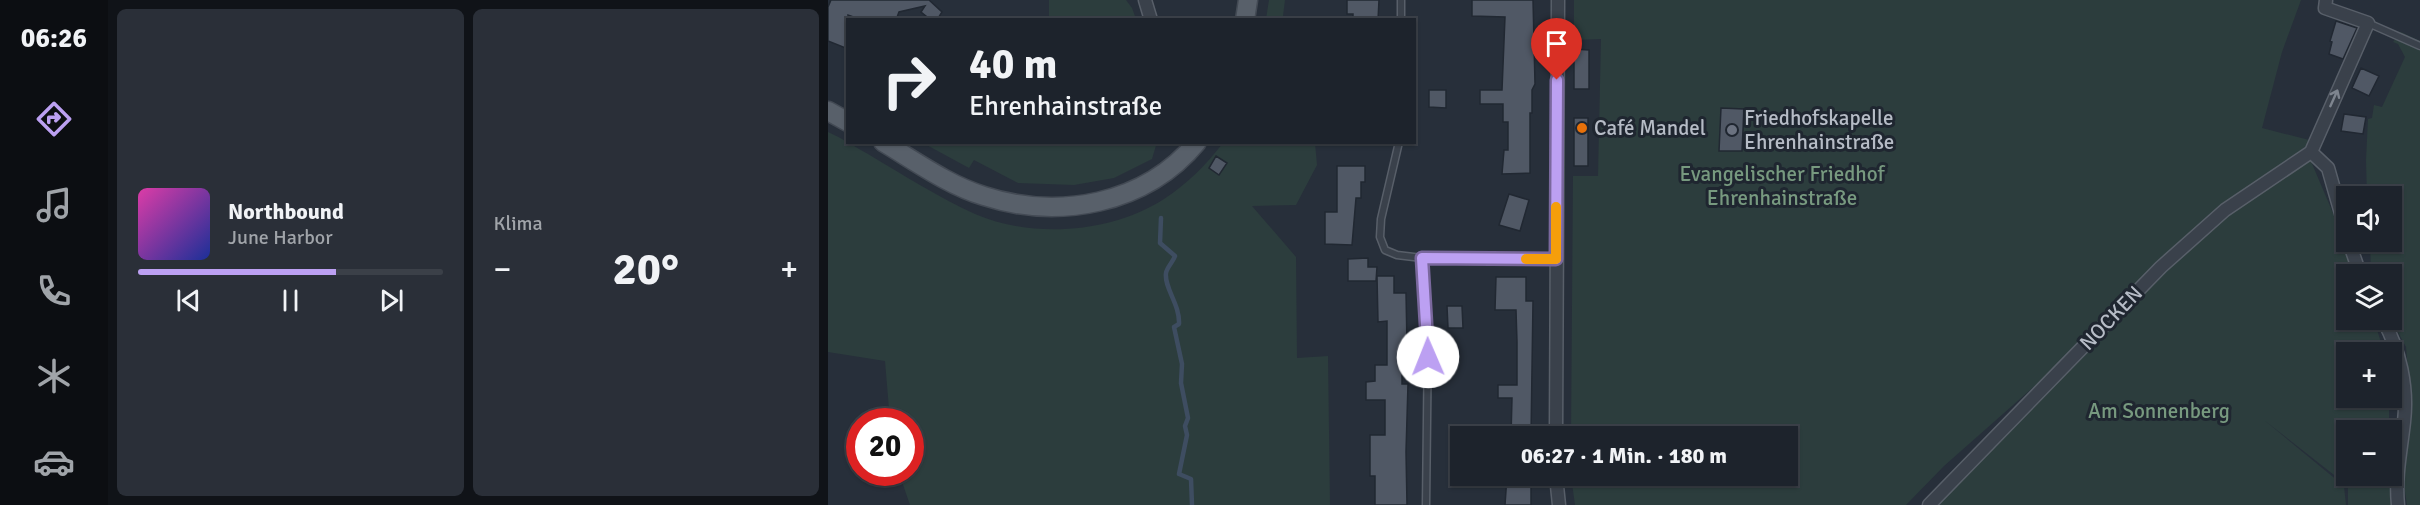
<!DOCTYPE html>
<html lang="de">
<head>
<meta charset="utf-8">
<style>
	:root { --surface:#1d232c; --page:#2a2f38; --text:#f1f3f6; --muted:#a0a4a9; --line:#3b4048; --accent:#bca0f2 }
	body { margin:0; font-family:Signika,sans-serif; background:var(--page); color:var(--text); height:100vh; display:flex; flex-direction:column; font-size:22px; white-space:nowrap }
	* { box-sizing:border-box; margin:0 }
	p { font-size:20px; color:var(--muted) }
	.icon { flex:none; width:33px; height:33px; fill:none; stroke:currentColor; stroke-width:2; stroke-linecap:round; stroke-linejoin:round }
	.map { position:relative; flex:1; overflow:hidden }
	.details { display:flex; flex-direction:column; gap:9px; padding:9px; background:#101318; width:720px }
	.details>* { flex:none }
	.hud { position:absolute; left:18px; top:18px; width:570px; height:126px; border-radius:0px; box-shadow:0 2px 4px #0004,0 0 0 2px var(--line); background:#1d232c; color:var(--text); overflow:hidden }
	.fabs { position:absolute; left:1508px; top:186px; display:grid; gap:12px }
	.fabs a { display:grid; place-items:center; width:66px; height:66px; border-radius:0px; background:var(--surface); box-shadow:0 2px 4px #0004,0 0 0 2px var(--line); font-size:30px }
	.speed { position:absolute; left:18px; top:408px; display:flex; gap:12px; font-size:30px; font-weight:700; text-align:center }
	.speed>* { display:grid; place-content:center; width:78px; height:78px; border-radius:50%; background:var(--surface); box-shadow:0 2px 4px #0004,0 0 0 2px var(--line); line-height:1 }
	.speed .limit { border:9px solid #d22; background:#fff; color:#111 }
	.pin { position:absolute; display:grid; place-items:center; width:51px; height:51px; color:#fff; margin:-62px -26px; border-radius:50% 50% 50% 0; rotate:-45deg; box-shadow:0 0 6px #0007 }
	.pin .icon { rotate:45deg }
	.me { position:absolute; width:66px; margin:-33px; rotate:359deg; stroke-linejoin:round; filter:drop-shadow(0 0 4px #0008) }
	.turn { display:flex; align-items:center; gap:21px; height:126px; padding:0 24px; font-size:27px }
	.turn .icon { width:78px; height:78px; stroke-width:2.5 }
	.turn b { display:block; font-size:42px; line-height:51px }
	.big { font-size:45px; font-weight:700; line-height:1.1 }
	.details .widget { flex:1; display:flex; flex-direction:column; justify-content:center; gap:9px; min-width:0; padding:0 21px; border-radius:9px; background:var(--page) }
	.song { display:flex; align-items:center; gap:18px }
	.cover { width:72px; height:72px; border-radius:9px; background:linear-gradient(135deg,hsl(320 70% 55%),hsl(230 70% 35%)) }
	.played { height:6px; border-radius:3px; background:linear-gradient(90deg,var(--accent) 65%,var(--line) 65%) }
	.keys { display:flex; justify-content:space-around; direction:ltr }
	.heat { display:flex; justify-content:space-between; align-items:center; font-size:33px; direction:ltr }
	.details .tiles { flex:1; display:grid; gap:9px; grid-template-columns:repeat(2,1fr) }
	.trip { position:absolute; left:622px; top:426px; width:348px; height:60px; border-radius:0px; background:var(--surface); box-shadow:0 2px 4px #0004,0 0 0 2px var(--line); font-weight:700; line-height:60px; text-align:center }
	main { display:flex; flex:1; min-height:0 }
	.tab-bar { display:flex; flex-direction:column; width:108px; justify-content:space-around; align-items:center; background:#0c0e12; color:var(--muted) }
	.tab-bar .icon { width:42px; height:42px }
	.tab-bar .on { color:var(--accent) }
	.tab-bar b { font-size:27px; color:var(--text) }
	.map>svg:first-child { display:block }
	.green { fill:#2c3d3d }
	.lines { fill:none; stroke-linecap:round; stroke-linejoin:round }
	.stream { stroke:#3e4d61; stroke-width:4.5 }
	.building { fill:#505865; stroke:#212832; stroke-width:1.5 }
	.lane-casing { stroke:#585f69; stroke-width:9 }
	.street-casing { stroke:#585f69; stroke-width:15 }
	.primary-casing { stroke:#434a54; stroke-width:21 }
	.lane { stroke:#3a414b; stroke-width:6 }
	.street { stroke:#3a414b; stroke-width:12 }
	.primary { stroke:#58606a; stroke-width:18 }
	.oneway { stroke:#7e858f }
	.route-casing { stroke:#7a689d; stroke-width:15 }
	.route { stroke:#bca0f2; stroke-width:10 }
	.slow { stroke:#f59e0b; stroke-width:10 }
	.food-dot { fill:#e8710a; stroke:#1f2630; stroke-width:2 }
	.worship-dot { fill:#6b7280; stroke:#1f2630; stroke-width:2 }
	.labels { text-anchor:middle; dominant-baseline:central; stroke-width:6; stroke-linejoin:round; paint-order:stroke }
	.poi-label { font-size:21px; fill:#b6bcc6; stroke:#1f2630; text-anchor:start }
	.park-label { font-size:21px; fill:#77997f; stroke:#1f2630 }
	.street-label { font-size:21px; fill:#b6bcc6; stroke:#1f2630 }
</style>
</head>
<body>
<main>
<nav class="tab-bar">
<b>06:26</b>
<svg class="icon on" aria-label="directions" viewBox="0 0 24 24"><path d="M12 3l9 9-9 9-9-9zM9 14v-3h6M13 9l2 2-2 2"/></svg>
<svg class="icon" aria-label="music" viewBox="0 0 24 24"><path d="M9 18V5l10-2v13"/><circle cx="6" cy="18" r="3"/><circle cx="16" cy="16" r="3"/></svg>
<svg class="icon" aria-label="phone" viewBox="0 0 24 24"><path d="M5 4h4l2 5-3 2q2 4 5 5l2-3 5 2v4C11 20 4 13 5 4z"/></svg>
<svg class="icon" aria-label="climate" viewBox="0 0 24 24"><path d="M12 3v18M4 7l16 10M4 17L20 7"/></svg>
<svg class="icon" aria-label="car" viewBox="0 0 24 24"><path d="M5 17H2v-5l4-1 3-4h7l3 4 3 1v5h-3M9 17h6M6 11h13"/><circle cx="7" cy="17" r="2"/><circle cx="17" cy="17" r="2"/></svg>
</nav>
<section class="details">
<div class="tiles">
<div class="widget">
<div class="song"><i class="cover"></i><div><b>Northbound</b><p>June Harbor</p></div></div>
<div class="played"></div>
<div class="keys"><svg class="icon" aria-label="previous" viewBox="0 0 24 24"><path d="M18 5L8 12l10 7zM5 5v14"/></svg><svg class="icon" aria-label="pause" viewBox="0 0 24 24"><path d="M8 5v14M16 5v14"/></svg><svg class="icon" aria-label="next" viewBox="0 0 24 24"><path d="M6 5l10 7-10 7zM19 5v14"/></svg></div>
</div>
<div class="widget"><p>Klima</p>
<div class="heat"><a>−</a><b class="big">20°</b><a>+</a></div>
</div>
</div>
</section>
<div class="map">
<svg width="1592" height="505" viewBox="0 0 1592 505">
	<rect width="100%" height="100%" fill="#272f3a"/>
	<path class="green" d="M221 0H298L304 8 308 19H221Z
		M441 0H457L455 16 464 19H438Z
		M746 0H1473L1454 52 1434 128 1485 141 1339 255 1211 382 1116 466 1078 505H747L743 476H960V436H743L745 176H770L773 39 746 40Z
		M1573 32 1592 41V505H1579L1576 485 1582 394 1578 347 1563 319V274H1539H1543L1542 242H1563V196H1539L1538 160 1540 119 1544 118 1546 105 1554 107 1577 57 1570 44 1565 42Z
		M0 132C14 138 27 147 40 154 75 175 110 197 147 214 205 239 283 233 336 199 359 184 378 165 395 143H487L489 165 468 205 424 206 468 257 469 358 500 356 502 505H82L71 473 82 472V422L62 421 57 361 0 352Z
		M329 142 324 159 286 178 246 185 190 183 146 160 141 168 95 143Z
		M1482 159 1531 274H1518V320H1546L1556 352H1518V398H1561V430H1518V476H1562V491L1567 505H1520V486L1436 420 1516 486 1518 505H1107L1338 268 1400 212Z"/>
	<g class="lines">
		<path class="stream" d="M333 218 332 243 347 256C345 262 339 267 338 273 336 288 352 304 351 324L346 327 354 364 353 383 360 418 357 426 359 435 351 474 363 479 364 505"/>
	</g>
	<path class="building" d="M3 0H101L114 12 109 20H103L93 12 97 6 71 12 68 20H34L20 15V49L0 41V7Z
		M519 0H551L550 20H525V14H519Z
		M644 0H705L707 84 704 90V113H702V173L674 174 676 150H680V122H675V104H652V90H674L677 17 644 16Z
		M1508 21 1529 28 1515 59 1501 54 1504 42 1502 41Z
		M746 49 761 50V89H746Z
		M1533 68 1551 76 1541 96 1524 88Z
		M601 90H618V108L601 107Z
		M893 108 916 109 914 151H891Z
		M1516 114 1538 117 1535 134 1513 131Z
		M746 118H760V166H746Z
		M388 156 399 163 391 175 381 168Z
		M509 166H537V182H533V198H528L524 245 497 244V212H509Z
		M681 194 701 200 692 231 671 225Z
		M540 258V267H549L548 281H520V259Z
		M549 276H566V293H578L579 344H574V384H580L578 452 579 505H547V476H542V435H557V400H538V382L547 381V365H559V321L550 322Z
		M668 277H698V301H705L703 436H683L684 398H670V385H689V342L688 310H667Z
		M619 306H634L635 328H620Z
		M679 476 703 478V505H677Z"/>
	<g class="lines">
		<defs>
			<path id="lane" d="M573 0V20
				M1540 23 1592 46
				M571 142 553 219 552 237 557 250 569 255 594 258 728 259
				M594 258 600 336 598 505"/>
			<path id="street" d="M317 0 323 20
				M1483 152 1500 168 1518 231
				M1521 242 1532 274
				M1555 320C1572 350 1580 387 1576 422 1573 450 1567 477 1570 505
				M728 436 730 0
				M728 476 731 505
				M1101 505 1333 267 1397 210 1483 152 1540 23 1497 8 1498 0"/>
			<path id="primary" d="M417 20 420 0
				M0 111 20 122
				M55 142C87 161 120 185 156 196 230 220 317 205 369 142"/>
		</defs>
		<use href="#lane" class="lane-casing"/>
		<use href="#street" class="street-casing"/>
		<use href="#primary" class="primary-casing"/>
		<use href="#lane" class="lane"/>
		<use href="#street" class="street"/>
		<use href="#primary" class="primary"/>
	</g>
	<defs><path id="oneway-shaft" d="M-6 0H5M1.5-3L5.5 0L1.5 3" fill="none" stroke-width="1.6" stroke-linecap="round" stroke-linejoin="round" transform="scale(1.5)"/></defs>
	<use class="oneway" href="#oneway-shaft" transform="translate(1506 98) rotate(-66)"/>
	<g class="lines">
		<defs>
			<path id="route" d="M600 357 594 258 728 259 729 80"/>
		</defs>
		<use href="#route" class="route-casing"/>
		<use href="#route" class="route"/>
		<path class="slow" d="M698 259H728V207"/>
	</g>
	<circle class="food-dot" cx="754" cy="128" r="6"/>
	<circle class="worship-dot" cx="904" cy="130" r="6"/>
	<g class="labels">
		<g class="poi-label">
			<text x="916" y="118">Friedhofskapelle<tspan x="916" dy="24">Ehrenhainstraße</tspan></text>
			<text x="766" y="128">Café Mandel</text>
		</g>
		<g class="park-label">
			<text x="954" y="174">Evangelischer Friedhof<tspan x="954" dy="24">Ehrenhainstraße</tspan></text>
			<text x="1331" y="411">Am Sonnenberg</text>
		</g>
		<g class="street-label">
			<text transform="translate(1283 318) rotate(-46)">NOCKEN</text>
		</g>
	</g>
</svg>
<div class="fabs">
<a><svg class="icon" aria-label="sound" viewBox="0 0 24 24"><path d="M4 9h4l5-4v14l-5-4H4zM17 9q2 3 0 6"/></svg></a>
<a><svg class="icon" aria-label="layers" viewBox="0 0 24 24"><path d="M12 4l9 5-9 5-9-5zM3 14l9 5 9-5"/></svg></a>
<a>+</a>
<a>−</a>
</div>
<div class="speed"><div class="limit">20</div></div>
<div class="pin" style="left:729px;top:80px;background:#d93025"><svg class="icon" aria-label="arrive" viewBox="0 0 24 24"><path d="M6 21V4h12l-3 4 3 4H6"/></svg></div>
<svg class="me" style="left:600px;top:357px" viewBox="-20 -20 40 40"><circle r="19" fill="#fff"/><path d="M0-13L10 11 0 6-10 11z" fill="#bca0f2"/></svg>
<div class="trip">06:27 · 1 Min. · 180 m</div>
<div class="hud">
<div class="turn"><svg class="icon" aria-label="right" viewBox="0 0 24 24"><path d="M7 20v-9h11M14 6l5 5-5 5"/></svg><div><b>40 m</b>Ehrenhainstraße</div></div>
</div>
</div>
</main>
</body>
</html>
